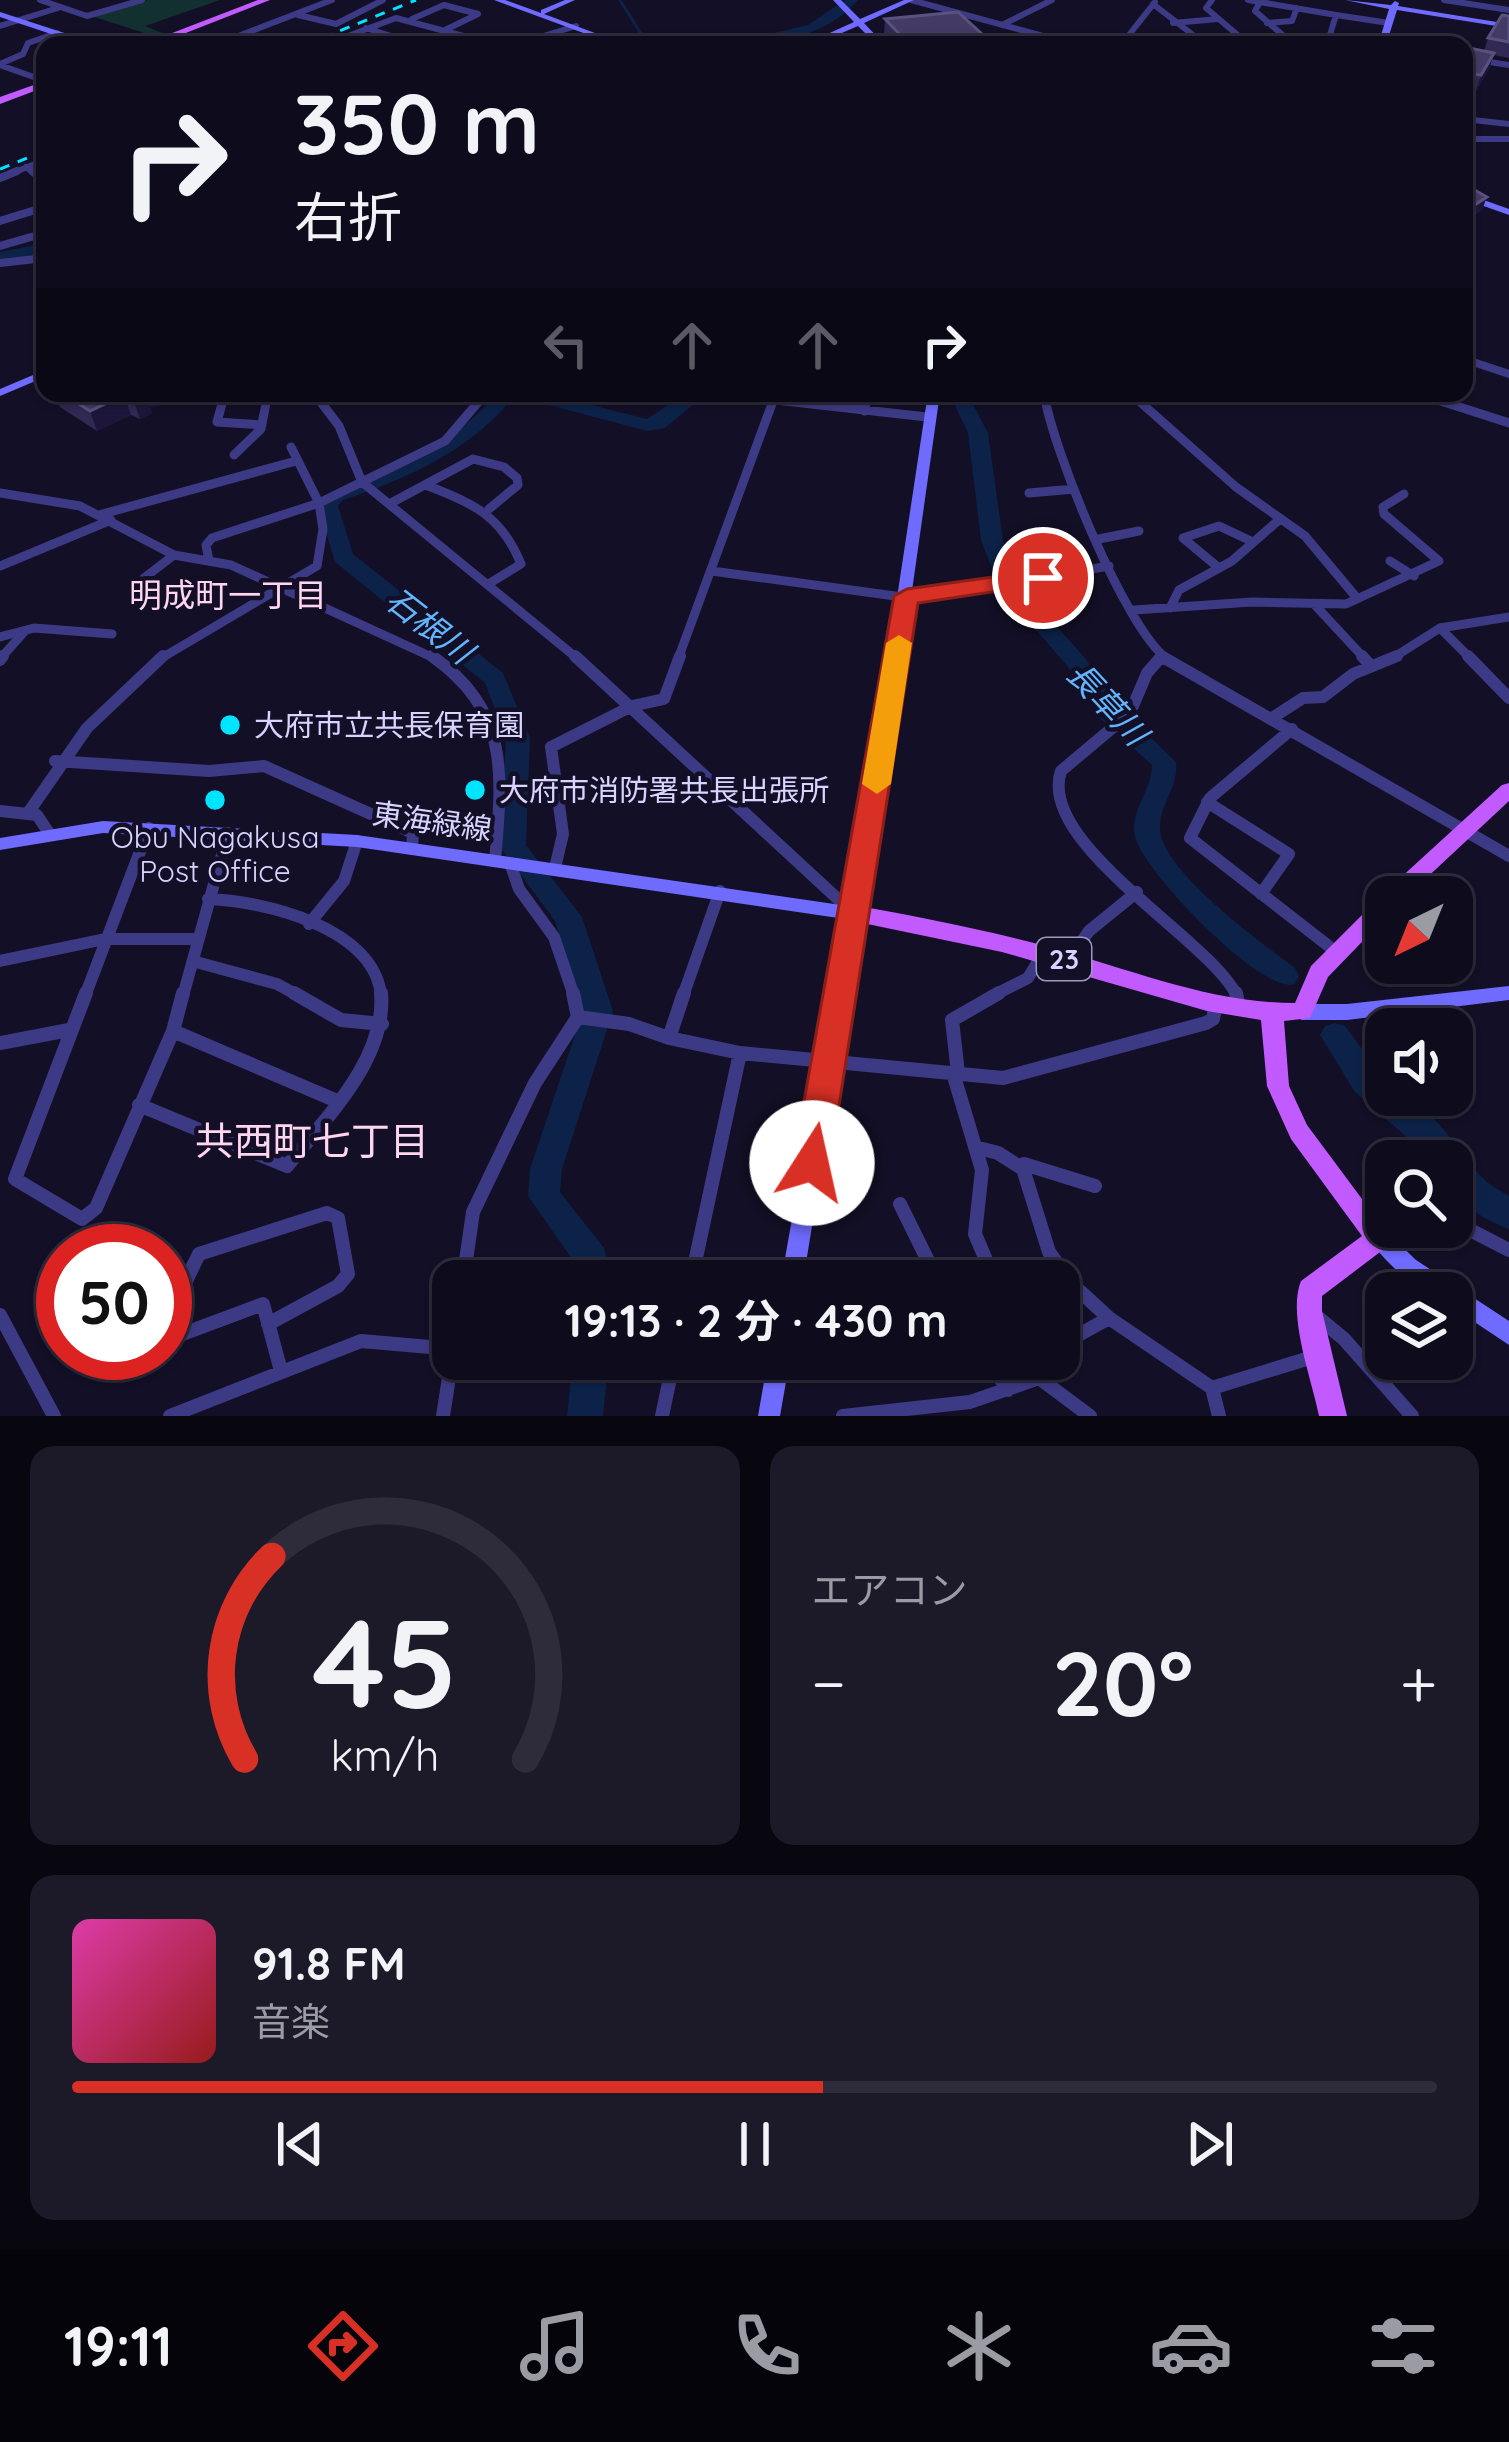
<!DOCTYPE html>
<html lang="ja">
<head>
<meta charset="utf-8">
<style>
	:root { --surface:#0e0b1c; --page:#1c1929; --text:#f1f3f6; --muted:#9b9ba3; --line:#2e2b3b; --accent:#d93025 }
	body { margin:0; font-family:Quicksand,"Noto Sans JP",sans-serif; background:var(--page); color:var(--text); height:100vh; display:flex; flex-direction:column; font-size:45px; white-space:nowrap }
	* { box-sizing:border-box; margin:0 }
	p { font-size:39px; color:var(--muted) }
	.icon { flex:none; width:66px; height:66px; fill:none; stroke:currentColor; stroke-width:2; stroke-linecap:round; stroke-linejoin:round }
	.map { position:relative; height:1416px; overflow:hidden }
	.sheet { display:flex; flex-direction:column; gap:30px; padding:30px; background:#08060f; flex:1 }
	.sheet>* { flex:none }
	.banner { position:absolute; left:36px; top:36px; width:1437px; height:366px; border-radius:24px; box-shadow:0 3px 9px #0004,0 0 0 3px var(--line); background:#0e0b1c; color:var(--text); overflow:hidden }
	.needle { width:78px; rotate:223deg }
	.buttons { position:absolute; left:1365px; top:876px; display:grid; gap:24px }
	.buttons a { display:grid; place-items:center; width:108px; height:108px; border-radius:24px; background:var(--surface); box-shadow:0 3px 9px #0004,0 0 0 3px var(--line); font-size:60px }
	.speed { position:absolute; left:36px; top:1224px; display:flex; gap:24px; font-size:60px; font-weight:700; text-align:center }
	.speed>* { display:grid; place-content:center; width:156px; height:156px; border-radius:50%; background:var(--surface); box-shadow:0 3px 9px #0004,0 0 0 3px var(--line); line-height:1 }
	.speed .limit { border:18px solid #d22; background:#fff; color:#111 }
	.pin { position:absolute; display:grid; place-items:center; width:102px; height:102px; color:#fff; margin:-51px; border:6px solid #fff; border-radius:50%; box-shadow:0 3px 12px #0007 }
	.me { position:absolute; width:132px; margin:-66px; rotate:10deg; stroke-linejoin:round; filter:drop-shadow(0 0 9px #0008) }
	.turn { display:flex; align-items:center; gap:42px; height:252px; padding:0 60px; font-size:54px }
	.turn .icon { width:156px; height:156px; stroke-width:2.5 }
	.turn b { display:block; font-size:84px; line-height:102px }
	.lanes { display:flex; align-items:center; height:114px; padding:0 60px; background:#0003; justify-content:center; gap:60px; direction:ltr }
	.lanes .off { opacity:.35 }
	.big { font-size:90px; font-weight:700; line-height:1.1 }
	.sheet .widget { flex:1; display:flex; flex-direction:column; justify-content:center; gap:18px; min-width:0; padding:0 42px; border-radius:24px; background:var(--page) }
	.sheet .dial { align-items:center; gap:0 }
	.dial svg { height:312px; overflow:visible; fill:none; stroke:var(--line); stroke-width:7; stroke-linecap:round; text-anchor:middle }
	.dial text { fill:var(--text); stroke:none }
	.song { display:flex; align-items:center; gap:36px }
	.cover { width:144px; height:144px; border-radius:18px; background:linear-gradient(135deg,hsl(320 70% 55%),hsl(0 70% 35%)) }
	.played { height:12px; border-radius:6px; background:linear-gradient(90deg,var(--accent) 55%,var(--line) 55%) }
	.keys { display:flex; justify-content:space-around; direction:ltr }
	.heat { display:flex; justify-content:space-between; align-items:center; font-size:66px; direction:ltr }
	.sheet .tiles { flex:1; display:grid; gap:30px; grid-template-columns:1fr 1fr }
	.widget:last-child { grid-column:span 2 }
	.trip { position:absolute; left:432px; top:1260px; width:648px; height:120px; border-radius:24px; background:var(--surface); box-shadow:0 3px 9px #0004,0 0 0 3px var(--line); font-weight:700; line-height:120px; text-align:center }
	.menu { display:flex; height:192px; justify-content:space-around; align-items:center; background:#06040b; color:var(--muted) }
	.menu .icon { width:84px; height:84px }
	.menu .on { color:var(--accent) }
	.menu b { font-size:54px; color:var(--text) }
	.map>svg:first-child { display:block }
	.green { fill:#12302f }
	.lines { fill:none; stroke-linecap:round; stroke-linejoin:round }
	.stream { stroke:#0c2248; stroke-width:3 }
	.river { fill:#0c2248; fill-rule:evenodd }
	.street-far4 { stroke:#3d3a85; stroke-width:6 }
	.street-far3 { stroke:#3d3a85; stroke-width:8 }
	.street-far2 { stroke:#3d3a85; stroke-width:9 }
	.street-far1 { stroke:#3d3a85; stroke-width:12 }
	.street { stroke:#3d3a85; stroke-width:14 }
	.secondary { fill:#6f6bff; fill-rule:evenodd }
	.primary { fill:#c25bff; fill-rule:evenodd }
	.rail { stroke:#00e5ff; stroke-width:3; stroke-dasharray:10 9; stroke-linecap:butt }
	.wall { fill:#312854 }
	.shaded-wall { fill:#1d163a }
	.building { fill:#433a66; stroke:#5a527e; stroke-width:3 }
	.route { fill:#d93025; stroke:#8d1f18; stroke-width:3 }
	.slow { fill:#f59e0b }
	.poi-dot { fill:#00e5ff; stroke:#130f26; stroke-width:4.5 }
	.labels { text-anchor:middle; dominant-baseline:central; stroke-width:9; stroke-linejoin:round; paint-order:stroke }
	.shield { fill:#130f26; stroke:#9e99be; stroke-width:3 }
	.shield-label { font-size:27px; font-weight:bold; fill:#d9d4ff }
	.poi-label { font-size:30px; fill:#d9d4ff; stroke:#130f26; text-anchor:start }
	.street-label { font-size:30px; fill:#d9d4ff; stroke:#130f26 }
	.neighbourhood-label { font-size:33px; fill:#ffd6f0; stroke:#130f26 }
	.water-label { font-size:33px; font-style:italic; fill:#62b6ff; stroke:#130f26 }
	.near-neighbourhood-label { font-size:39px; fill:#ffd6f0; stroke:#130f26 }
</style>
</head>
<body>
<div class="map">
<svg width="1509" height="1416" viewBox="0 0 1509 1416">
	<rect width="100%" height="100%" fill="#130f26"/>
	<path class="green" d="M148 0H220L145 26 162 33 154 36 91 16Z"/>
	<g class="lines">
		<path class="stream" d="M620 0 648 45"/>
		<path class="river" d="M845 0H858C824 39 771 45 722 45L808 25Z
			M45 243V253L0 262V252Z
			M498 393H544L647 419 686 393H707L665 428 647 431 515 396C469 451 410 478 343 500L338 506 353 554 503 673 530 738 526 845 582 917 613 1011 562 1169 560 1192 604 1248 614 1281H580L577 1266 528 1196 530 1169 583 1011 555 921 500 847 506 738 485 683 335 562 318 506C336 482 373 478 400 465 438 448 470 424 498 393Z
			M949 393H967L988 433 1003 540 1020 585 1085 658 1119 707 1176 762C1179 786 1161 802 1160 826 1157 868 1263 944 1295 968L1299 976 1295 984C1262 995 1144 872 1135 837 1129 812 1152 790 1152 765L1101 719 1069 668 999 587 981 540 968 433Z
			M1335 1023 1345 1026 1386 1081V1095C1432 1095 1455 1152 1485 1180 1491 1186 1501 1191 1509 1196V1229C1473 1215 1452 1200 1452 1161H1434L1355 1092 1320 1035 1325 1026Z
			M573 1359H609L603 1416H567Z"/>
		<path class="street-far4" d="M40 0 87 16 142 0
			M911 0 1076 45
			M1212 0 1206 8 1247 43
			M1248 0 1336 15 1329 38
			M1444 0 1509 10
			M1260 2 1255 11 1294 45
			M1153 4 1206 45
			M298 15 336 24 383 0
			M1336 15 1389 23
			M412 19 444 5 478 14
			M1173 23 1218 19
			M1267 23 1292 21 1297 8
			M1002 25 1052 0
			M0 26 58 8
			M366 28 419 45
			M445 30 478 14
			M215 45 332 0
			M324 45 396 18 497 45
			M514 45 576 26
			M1121 45 1155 2
			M1233 45 1309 36 1378 45
			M1464 58 1509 65
			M0 64 23 54 28 43 57 33
			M0 65 45 81
			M1464 119 1509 124
			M1464 139H1509
			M26 167 36 174
			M10 174 45 160"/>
		<path class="street-far3" d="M32 171 45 181
			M0 178 17 171
			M0 221 45 207
			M0 246 45 233
			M0 263 45 258
			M1464 359 1509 374"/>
		<path class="street-far2" d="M225 393 217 422 262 425
			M314 393 339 426 362 482 578 659
			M712 393 927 417
			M1044 393C1052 448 1125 628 1167 659
			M1130 393 1236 487 1305 536 1356 597
			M1416 393 1509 423
			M864 411 869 393
			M234 455 261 429 268 393
			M428 486C474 503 502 517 521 564L490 583
			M0 493 80 506 174 555 231 565 436 659
			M1029 493 1074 489
			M391 503 473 459 504 467 517 478 518 485 489 509
			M99 515 296 461
			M1099 539 1139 531
			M209 561 206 545 212 538 319 503 291 447
			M1390 561 1414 576
			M0 566 111 520
			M1219 568 1183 538 1219 526 1253 542
			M712 571 917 599 1109 566
			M173 592 144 578 174 555
			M1314 604 1365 659
			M1170 608 1179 590 1232 561 1280 519
			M1134 610 1252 602 1346 604 1439 561 1384 514 1383 507 1404 494
			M1440 628 1509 617
			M0 637 34 628 112 634
			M0 659 25 631
			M160 659 317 566 323 529 319 503 445 441 486 393
			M678 659 776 393
			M1391 659 1440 628 1471 659"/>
		<path class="street-far1" d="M432 656C511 712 502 775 495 861
			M575 656 853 913
			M1161 656 1509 856
			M1362 656 1371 666
			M1468 656 1509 698
			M1161 657 1147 673 1130 713 1061 771C1036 844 1210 939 1237 996
			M0 660 3 656
			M1272 718 1303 698 1323 697 1353 674 1397 656
			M1292 729 1210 798 1190 838 1335 951
			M55 761 209 771 264 766 413 833 412 849
			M1207 802 1289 854 1261 894
			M0 811 37 815 49 833
			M28 813 87 728 163 656
			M510 863 519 889 554 937 574 996
			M555 868 563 834 551 747 632 706 664 699 680 656
			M208 899C265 901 375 928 381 996
			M309 924 344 881 357 841
			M0 961 105 939H196
			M1068 961 1089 931 1137 892
			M196 962 277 984 299 996
			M85 996 149 828
			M183 996 228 833
			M683 996 720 891
			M992 996 1028 978 1043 953"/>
		<path class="street" d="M86 993 15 1179 82 1219 96 1208 173 1031 183 993
			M294 993 341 1020 382 1024
			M684 993 669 1038 740 1053 1003 1078 1206 1023 1213 1019 1216 1004
			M1236 993 1239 1008
			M578 1017 629 1024 669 1038
			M173 1031 337 1101
			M0 1043 69 1030
			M953 1073 982 1170 975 1234 995 1281
			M958 1073 952 1020 999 993
			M139 1105 287 1166C325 1119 387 1059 381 993
			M975 1147 998 1153 1023 1169 1049 1252 1071 1283 1109 1318
			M1024 1164 1095 1186
			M900 1204 938 1281
			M1474 1232 1509 1250
			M463 1281 473 1212 535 1083 578 1017 573 993
			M691 1281 740 1053
			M0 1315 54 1416
			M1315 1315 1344 1339 1412 1416
			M165 1324 199 1254 327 1213 338 1218 348 1274 338 1286 268 1324
			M165 1330 180 1335 263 1304 281 1371
			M1059 1346 1109 1318 1212 1388 1316 1356
			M987 1359 1008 1390
			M1039 1378 1090 1416
			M1039 1378 1043 1359
			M1212 1388 1219 1416
			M170 1416 361 1341 453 1349
			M443 1416 453 1352
			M662 1416 674 1359
			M843 1416 970 1402 1039 1378"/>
		<path class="secondary" d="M494 0H505L541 13V10L565 0H575L544 14 627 45H616Z
			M833 0H841L860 19 904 0H914L864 23 885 45H877L858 26 814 45H803L854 22Z
			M1345 0 1391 5 1395 1 1399 3 1398 6 1509 24V28L1397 10 1386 45H1378L1389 9Z
			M0 12 95 43 96 45H84L0 17Z
			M1464 193 1509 209V215L1464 199Z
			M45 370V377L0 396V389Z
			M928 393H940L883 796 803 1281H781L845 919 357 847 103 833 0 850V838L103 821 357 835 848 906 867 796Z
			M1509 986V1000L1347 1020H1302L1296 1017 1293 1012 1296 1007 1302 1004H1347Z
			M1379 1228 1386 1231 1416 1260 1509 1321V1345L1452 1307V1293C1445 1293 1438 1295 1431 1293 1412 1288 1378 1255 1369 1238L1372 1231Z
			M768 1359H790L780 1416H758Z"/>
		<path class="primary" d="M258 0H270L155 45H141Z
			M45 81V87L0 104V97Z
			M1509 783V801L1406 897H1386V917L1328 977 1310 1018 1284 1021 1289 1086 1307 1125 1391 1238 1388 1246 1322 1296V1311L1347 1416H1319C1312 1380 1287 1315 1301 1281L1362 1236 1291 1139 1267 1086 1261 1020 1207 1011 1002 952 853 921 846 919 843 913 846 907 853 905C920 917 987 930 1052 948 1133 970 1210 1003 1295 1003L1311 966 1386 891 1502 785Z"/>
		<path class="rail" d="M305 45 416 0
			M0 169 45 151"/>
	</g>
	<path class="wall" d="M1509 16V58L1493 55 1489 69 1476 91 1469 90 1464 97V47L1484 51 1488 38Z
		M885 19 994 45H894L884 35Z
		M1464 184 1482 210 1471 217 1464 215Z
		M55 393H182L183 401 150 407 152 413 140 419 131 415 97 431 60 407Z"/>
	<path class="shaded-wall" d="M1494 53 1489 69 1476 91 1481 75Z
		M1474 74 1469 90 1464 97 1466 86Z
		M1487 197 1482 210 1471 217 1476 204Z
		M140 393H182L183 401 150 407 152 413 140 419 133 399Z
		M124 395 131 415 97 431 90 411Z"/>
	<path class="building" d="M958 12 994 45H910L885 19Z
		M1502 15 1509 16V42L1488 38Z
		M1424 38 1455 45H1416Z
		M1464 47 1494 53 1481 75 1474 74 1466 86 1464 85Z
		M1464 184 1487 197 1476 204 1464 200Z
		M62 393H146L133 399 124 395 90 411Z"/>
	<path class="route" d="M1043 570 1052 572V583L918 603 830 1163 824 1174 812 1179 799 1174 793 1163 894 596 907 589Z"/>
	<path class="slow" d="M899 635 912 643 891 784 877 794 862 784 886 643Z"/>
	<g class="poi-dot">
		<circle cx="230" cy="725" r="12"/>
		<circle cx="475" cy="790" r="12"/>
		<circle cx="215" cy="800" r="12"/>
	</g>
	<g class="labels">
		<rect class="shield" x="1037" y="938" width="54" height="42" rx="9"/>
		<g class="shield-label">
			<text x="1064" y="959">23</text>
		</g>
		<g class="poi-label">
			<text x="254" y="725">大府市立共長保育園</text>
			<text x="499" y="790">大府市消防署共長出張所</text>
			<text x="215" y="837" text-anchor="middle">Obu Nagakusa<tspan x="215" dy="34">Post Office</tspan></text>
		</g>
		<g class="street-label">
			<text transform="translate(432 821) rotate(8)">東海緑線</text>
		</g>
		<g class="neighbourhood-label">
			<text x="228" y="594">明成町一丁目</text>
		</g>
		<g class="water-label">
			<text transform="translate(430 625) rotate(38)">石根川</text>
			<text transform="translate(1108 703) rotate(47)">長草川</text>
		</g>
		<g class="near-neighbourhood-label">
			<text x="312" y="1140">共西町七丁目</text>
		</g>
	</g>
</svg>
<div class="buttons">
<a><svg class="needle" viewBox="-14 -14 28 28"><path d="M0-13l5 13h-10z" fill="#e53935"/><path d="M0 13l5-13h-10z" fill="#9b9ba3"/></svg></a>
<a><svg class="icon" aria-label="sound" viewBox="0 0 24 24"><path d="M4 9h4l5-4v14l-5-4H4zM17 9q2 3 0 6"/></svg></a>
<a><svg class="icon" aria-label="search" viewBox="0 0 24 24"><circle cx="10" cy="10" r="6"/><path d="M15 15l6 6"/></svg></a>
<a><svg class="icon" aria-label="layers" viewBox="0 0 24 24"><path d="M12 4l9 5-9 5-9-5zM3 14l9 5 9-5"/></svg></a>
</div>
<div class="speed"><div class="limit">50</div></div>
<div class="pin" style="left:1043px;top:578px;background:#d93025"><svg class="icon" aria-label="arrive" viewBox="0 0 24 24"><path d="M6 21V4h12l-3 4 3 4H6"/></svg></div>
<svg class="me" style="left:812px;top:1163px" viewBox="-20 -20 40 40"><circle r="19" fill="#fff"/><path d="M0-13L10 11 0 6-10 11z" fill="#d93025"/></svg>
<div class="trip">19:13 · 2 分 · 430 m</div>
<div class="banner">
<div class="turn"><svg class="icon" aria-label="right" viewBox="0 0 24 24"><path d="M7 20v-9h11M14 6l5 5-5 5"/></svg><div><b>350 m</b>右折</div></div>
<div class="lanes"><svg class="icon off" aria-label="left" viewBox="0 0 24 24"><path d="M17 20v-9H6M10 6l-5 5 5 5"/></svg><svg class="icon off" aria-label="ahead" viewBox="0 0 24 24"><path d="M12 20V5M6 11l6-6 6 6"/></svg><svg class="icon off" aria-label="ahead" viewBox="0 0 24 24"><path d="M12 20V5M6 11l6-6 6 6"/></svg><svg class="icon" aria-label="right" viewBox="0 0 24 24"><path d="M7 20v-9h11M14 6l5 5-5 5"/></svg></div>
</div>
</div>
<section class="sheet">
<div class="tiles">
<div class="widget dial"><svg viewBox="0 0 100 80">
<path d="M14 69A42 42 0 1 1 86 69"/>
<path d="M14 69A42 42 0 0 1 21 17" stroke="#d93025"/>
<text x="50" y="56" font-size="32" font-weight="700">45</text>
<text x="50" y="72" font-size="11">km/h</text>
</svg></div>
<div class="widget"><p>エアコン</p>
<div class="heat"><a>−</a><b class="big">20°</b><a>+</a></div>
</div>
<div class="widget">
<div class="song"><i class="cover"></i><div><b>91.8 FM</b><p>音楽</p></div></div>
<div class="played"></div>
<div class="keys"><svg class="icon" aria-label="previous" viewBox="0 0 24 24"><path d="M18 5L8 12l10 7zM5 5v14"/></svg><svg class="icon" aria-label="pause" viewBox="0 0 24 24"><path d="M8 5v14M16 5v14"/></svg><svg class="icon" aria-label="next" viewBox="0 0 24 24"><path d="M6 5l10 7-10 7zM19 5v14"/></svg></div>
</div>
</div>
</section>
<nav class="menu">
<b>19:11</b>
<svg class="icon on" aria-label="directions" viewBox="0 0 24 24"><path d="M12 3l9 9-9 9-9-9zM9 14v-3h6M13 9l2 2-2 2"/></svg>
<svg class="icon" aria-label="music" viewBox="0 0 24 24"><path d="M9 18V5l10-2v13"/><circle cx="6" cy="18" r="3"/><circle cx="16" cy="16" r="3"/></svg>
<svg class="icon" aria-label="phone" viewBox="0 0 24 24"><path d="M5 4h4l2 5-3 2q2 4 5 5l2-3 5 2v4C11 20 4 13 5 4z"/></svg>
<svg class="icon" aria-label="climate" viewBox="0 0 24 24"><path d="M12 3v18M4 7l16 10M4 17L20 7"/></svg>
<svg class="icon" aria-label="car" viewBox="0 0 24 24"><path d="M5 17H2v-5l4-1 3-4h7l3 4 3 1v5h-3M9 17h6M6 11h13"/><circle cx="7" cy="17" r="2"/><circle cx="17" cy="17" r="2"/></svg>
<svg class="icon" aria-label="filters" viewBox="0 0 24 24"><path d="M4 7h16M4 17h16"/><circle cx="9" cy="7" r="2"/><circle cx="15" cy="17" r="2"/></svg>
</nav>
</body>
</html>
